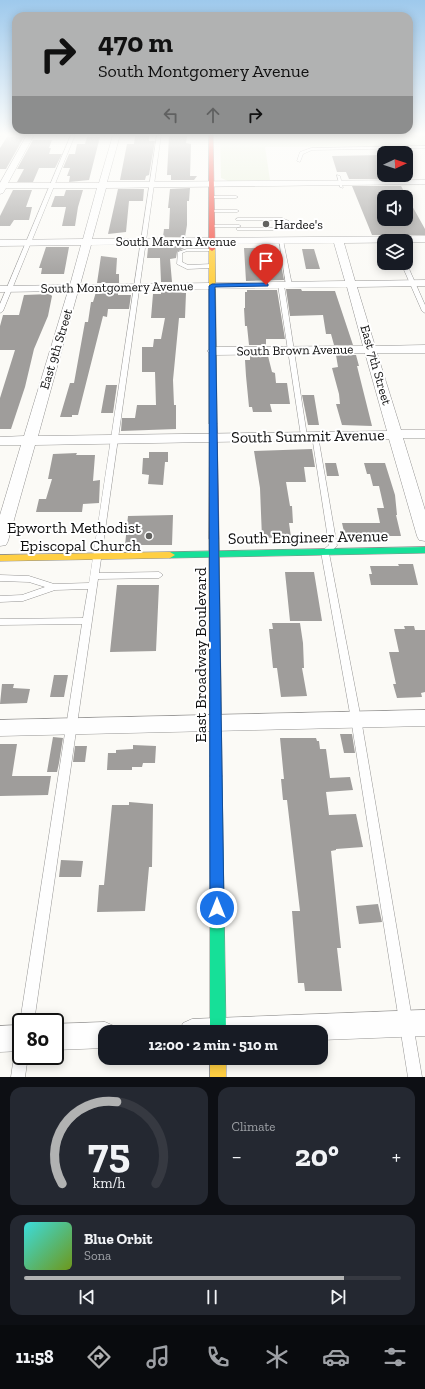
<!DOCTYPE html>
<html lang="en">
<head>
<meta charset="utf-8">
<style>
	:root { --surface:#171b24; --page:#242831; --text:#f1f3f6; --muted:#9ea1a6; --line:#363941; --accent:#b1b2b2 }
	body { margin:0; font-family:"Zilla Slab",serif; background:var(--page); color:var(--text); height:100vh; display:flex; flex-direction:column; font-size:15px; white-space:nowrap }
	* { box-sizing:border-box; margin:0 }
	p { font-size:13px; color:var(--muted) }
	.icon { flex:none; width:22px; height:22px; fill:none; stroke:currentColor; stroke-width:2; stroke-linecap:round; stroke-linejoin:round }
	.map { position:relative; height:1077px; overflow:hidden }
	.details { display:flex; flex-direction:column; gap:10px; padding:10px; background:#0d0f14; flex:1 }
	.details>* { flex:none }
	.hud { position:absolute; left:12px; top:12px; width:401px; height:122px; border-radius:12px; box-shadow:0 2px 10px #0003; background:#b1b2b2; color:#111; overflow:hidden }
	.needle { width:26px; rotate:87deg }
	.controls { position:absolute; left:377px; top:146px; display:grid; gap:8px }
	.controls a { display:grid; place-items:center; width:36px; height:36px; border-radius:8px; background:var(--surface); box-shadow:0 2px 10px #0003; font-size:20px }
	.speed { position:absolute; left:12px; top:1013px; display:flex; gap:8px; font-size:20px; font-weight:700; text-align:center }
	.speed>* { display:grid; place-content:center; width:52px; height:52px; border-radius:50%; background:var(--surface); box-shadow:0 2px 10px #0003; line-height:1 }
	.speed .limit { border:2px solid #111; border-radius:6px; background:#fff; color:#111 }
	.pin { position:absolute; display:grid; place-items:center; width:34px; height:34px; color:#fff; margin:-41px -17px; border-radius:50% 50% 50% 0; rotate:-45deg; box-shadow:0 0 4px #0007 }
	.pin .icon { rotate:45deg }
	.me { position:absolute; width:44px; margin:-22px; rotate:0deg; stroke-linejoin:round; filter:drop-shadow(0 0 3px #0008) }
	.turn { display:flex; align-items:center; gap:14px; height:84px; padding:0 20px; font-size:18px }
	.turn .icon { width:52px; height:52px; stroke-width:2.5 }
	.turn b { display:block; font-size:28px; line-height:34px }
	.lanes { display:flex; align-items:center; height:38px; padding:0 20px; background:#0003; justify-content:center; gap:20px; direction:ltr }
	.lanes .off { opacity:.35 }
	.big { font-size:30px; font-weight:700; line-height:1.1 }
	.details .widget { flex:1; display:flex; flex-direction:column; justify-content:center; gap:6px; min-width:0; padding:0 14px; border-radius:12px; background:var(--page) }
	.details .dial { align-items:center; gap:0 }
	.dial svg { height:104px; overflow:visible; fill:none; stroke:var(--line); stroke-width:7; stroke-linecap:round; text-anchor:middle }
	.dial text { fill:var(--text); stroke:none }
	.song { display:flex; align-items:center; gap:12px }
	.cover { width:48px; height:48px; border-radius:6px; background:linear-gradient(135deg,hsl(180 70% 55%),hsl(80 70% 35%)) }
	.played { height:4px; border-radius:2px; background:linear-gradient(90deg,var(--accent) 85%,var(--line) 85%) }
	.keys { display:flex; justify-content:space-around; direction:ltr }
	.heat { display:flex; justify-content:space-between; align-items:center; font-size:22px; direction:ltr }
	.details .tiles { flex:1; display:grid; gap:10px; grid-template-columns:1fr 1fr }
	.widget:last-child { grid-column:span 2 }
	.trip { position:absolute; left:98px; top:1025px; width:230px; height:40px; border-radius:12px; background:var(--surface); box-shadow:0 2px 10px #0003; font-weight:700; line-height:40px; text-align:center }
	.tabs { display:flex; height:64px; justify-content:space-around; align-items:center; background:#090b0e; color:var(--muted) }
	.tabs .icon { width:28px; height:28px }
	.tabs .selected { color:var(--accent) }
	.tabs b { font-size:18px; color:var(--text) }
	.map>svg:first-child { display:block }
	.green { fill:#e7f0d8 }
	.building { fill:#9f9d9b; fill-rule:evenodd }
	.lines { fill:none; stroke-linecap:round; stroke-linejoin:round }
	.lane-casing { stroke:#969594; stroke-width:1 }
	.street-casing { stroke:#969594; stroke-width:1 }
	.fast-casing { stroke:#8c8c8a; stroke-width:1 }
	.slow-casing { stroke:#8c8c8a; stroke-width:1 }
	.jam-casing { stroke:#8c8c8a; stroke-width:1 }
	.lane { fill:#fefefe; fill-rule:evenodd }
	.street { fill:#fefefe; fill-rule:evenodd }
	.fast { fill:#16e098; fill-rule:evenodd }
	.slow { fill:#ffcf43; fill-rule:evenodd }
	.jam { fill:#f24e42; fill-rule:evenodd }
	.route { fill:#1a73e8; stroke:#114b97 }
	.poi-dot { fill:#626260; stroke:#fff; stroke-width:1.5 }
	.labels { text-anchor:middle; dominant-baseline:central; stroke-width:4; stroke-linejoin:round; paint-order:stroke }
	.far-poi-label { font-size:13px; fill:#101010; stroke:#fff; text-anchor:start }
	.far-street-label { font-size:13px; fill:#101010; stroke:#fff }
	.street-label { font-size:16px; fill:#101010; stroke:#fff }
	.poi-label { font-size:16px; fill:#101010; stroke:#fff; text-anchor:end }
</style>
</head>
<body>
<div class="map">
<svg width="425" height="1077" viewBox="0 0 425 1077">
	<rect width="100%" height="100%" fill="#fbfaf6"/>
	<path class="green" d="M220 135H425V146L265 147 270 180 228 181 221 178Z"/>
	<path class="building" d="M135 136H149V141H155L149 175 146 176 145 180H120L127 144H134Z
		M169 136H187L186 143 191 144 190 176H197L194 180H171V175H167Z
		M7 137H24L6 169H0V148Z
		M87 137H100L89 180 69 182 70 176H67L70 168H63L69 154H75L77 144H85Z
		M33 140H52L49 148H51L49 154H62L55 168H39L33 182H17L24 169H17Z
		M380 155 384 162V175H391L393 179H349L346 172H337L332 156Z
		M352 186H401L425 229V235H372ZM384 197H406V219H384Z
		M190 188 189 201H187V225L185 237H163L164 229H169L170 208H168L170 189Z
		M118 189H144L143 201H129L126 232 108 234Z
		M13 190H32L26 207H32L29 220H14L10 226H0V216Z
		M66 190H83L78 207 75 226H62L66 207H51L55 196H64Z
		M162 246H184V248L177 252 176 258 170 259 172 282H161L160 258H147L148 248H161Z
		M46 247H69L64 274H41L42 268H39Z
		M244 248H270L275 264H281L284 280 246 281Z
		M302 249H314L320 269H306Z
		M101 256 117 258 116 274H119V283H97Z
		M286 289H301L302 291H335L353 345H334L331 334H326L323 315 290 316Z
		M247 290H277L285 339H266V345H249L247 326H245L244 308H245V292H247Z
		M161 291 186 293 185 318H179L173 380 174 405H176V429L121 431 122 418H135L137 405H156L155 372H142V347H153L154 339H161L165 318H151L153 294H161Z
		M96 292H118V295H131L129 309H108L107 317 103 316 78 415H72V417H60L70 383H74L85 322H88L91 302H93Z
		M50 294 52 296 48 316 34 349 25 387 11 429H0V398L15 350H0V326L3 315H19L24 295Z
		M336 355H356L359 366H357L372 426 342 425 336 404H340L339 394 332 368 338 367Z
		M250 356H268L272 372 275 373 276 383H287L290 404H270L272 412H253L252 407H249L246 376 245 360H250Z
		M106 385H117L113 413H101Z
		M302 395H314L319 425H308Z
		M312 449 315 467H304L306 482H286L290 506H292L293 523H289L291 537 262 538 260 488 254 451Z
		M149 452H168V462H165L163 485 148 484 149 475 142 474 143 458H149Z
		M77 453 76 455H95L93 481 100 480 99 503 83 504 82 512H36L39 499H46L52 479H48L53 454Z
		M325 463H336L339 476H327Z
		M364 463H385L395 495 397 515H396L401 536H345L342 523H380L377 508H384L379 486H373L370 474H367Z
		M173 515 172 545H125L128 516Z
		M398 564H413L418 585H371L369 574H372L370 566H399Z
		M285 572H314L322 621H290Z
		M117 585H159L156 651 110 652Z
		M272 623H300L303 643 304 668H302L307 696 281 697 277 668H273L269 629H273Z
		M404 626H414L415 630H425V692L421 693 422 697 397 698 393 684H396L389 652H399L394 629H405Z
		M54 675H68L64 697H50Z
		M2 684H14L13 688 30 689 27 703 0 704Z
		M340 734H352L355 753H344Z
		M53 737 63 738 59 763 57 772H47Z
		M280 738H316L317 741H319L320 749H326L330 778 350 777 353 790 326 792 329 815 356 814 363 847 336 849V850L331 851 341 948H337L342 991H305L304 983H298L292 911H300L287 800H283L281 779H284Z
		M0 744H17L12 776H51L48 795 0 796Z
		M133 745 156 746 155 763H143L142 767H132V770H107L108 753H116V750L133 749Z
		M75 746H87L85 762H73Z
		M129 802 153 804 152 867H149L145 911 97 912 99 885H104L112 805H129Z
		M61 860 83 861 81 877H59Z
		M378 904 382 922 359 924 356 906Z"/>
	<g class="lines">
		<defs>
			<path id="lane" d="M71 135H75L3 311 0 313V304Z
				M157 135H161L99 573 159 572 163 575 159 578 98 579 34 1022H21V1024L20 1022 82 624 0 625V619L83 618 88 589 55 590 23 601 0 602V596L22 595 45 587 29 582 0 581V575L29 576 54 584 89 583Z
				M425 146V148L312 150 303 154 300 162 297 161 300 152 311 148Z
				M337 175 340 176 343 188 340 187Z
				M400 175H404L407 183H405Z
				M212 196H236L238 197 236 198H210V196Z
				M212 210H237L239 211 237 212H210V210Z
				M238 218H282L289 221V225L282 230H237V228H281L285 225V223L281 220H236V219Z
				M212 225H239L241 226 239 227H210V226Z
				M279 239 283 240 292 285 289 287 286 285Z
				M187 249H212L214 250 212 251H187L182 253V262L188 265 212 264 215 266 212 268 187 269 177 264 178 252Z
				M406 262 425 305V313L422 311 401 263Z
				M281 283 284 285 307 436 304 438 301 436 278 285Z
				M315 434 318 436 337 546 329 553 361 719 422 1077H408L351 719 321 552 329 545 312 436Z
				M21 1049V1056H28L25 1077H11L14 1056 16 1051Z"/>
			<path id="street" d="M27 135H34L8 183H99L113 135H120L107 182 425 180V184L106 188 92 239 425 236V242L344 243 355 281 425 280V286L357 287 375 346 425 345V353H377L401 430H425V438H403L425 510V541L419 540 417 536 389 439 35 445 8 541 6 545 0 546V515L21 445H0V437L24 436 68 291 0 292V286L70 285 81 245 0 246V240L83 239 97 188H6L3 193 0 194V183ZM334 243 345 281 80 285 91 245ZM347 287 363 346 213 347 207 351 213 355 365 353 387 431 38 436 78 291Z
				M425 710V726L0 736V720Z
				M425 1010V1036L321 1040V1032H179L183 1023 192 1019Z
				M105 1022 114 1026 117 1032H105V1048L55 1050V1024Z
				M21 1025V1051L0 1052V1026Z"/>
			<path id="fast" d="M425 547V553L170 558 165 555 170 552Z
				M216 771 220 772 222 776 226 1032H210V776L212 772Z"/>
			<path id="slow" d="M212 247 215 249 217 424 213 426 209 424V249Z
				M214 536 219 539 222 776 220 780 216 781 212 780 210 776 209 539Z
				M170 552 175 555 170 558 0 561V555Z
				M210 1058H226V1077H210Z"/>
			<path id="jam" d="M209 135H213L215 249 212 251 209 249Z
				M210 422H216L217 424 219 539 214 542 209 539Z"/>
		</defs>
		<use href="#lane" class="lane-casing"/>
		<use href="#street" class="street-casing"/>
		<use href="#fast" class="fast-casing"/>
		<use href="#slow" class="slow-casing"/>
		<use href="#jam" class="jam-casing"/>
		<use href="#lane" class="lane"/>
		<use href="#street" class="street"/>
		<use href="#fast" class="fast"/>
		<use href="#slow" class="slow"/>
		<use href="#jam" class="jam"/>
	</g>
	<linearGradient id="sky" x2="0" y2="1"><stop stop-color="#9ec9ec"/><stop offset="0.47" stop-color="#fdfdfb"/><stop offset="1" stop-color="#fdfdfb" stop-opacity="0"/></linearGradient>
	<rect width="425" height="285" fill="url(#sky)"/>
	<path class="route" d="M266 283 268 284V286L215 287 224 908 222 913 217 915 212 913 210 908 209 286 212 284Z"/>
	<g class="poi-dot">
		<circle cx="266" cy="224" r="4"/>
		<circle cx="149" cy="536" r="4"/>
	</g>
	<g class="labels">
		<g class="far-poi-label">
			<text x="274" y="224">Hardee's</text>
		</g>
		<g class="far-street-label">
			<text x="176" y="241">South Marvin Avenue</text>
			<text transform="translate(117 287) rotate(-1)">South Montgomery Avenue</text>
			<text transform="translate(56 349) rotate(-73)">East 9th Street</text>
			<text transform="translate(295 350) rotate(-1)">South Brown Avenue</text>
			<text transform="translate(376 365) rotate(74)">East 7th Street</text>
		</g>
		<g class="street-label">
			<text transform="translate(308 436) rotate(-1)">South Summit Avenue</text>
			<text transform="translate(308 537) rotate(-1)">South Engineer Avenue</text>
			<text transform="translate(200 655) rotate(-90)">East Broadway Boulevard</text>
		</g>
		<g class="poi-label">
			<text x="141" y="527">Epworth Methodist<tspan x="141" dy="18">Episcopal Church</tspan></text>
		</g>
	</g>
</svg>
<div class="controls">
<a><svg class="needle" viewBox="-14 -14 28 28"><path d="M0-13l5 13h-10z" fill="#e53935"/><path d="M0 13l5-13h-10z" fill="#9ea1a6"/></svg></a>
<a><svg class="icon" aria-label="sound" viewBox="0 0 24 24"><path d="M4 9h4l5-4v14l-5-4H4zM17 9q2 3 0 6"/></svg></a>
<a><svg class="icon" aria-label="layers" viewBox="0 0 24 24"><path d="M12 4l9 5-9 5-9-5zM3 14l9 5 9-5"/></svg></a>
</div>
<div class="speed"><div class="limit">80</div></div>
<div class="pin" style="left:266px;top:285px;background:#d93025"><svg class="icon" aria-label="arrive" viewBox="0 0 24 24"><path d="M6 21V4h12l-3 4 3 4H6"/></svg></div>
<svg class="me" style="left:217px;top:908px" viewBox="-20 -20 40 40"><circle r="17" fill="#1a73e8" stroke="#fff" stroke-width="3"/><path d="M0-11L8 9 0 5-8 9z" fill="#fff"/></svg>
<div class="trip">12:00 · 2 min · 510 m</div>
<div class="hud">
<div class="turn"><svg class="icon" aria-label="right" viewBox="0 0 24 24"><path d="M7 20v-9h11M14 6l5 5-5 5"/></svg><div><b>470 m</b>South Montgomery Avenue</div></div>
<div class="lanes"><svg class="icon off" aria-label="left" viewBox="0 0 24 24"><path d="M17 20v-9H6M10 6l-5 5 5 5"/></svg><svg class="icon off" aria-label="ahead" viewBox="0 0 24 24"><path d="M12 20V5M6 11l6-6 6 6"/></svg><svg class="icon" aria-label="right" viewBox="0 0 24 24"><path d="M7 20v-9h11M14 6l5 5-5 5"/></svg></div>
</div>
</div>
<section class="details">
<div class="tiles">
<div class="widget dial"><svg viewBox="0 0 100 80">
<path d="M14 69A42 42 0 1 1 86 69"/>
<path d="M14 69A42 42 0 0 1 56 6" stroke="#b1b2b2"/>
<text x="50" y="56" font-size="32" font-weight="700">75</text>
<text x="50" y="72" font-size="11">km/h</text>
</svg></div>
<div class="widget"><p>Climate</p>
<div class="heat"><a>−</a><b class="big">20°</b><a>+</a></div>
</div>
<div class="widget">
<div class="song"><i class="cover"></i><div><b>Blue Orbit</b><p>Sona</p></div></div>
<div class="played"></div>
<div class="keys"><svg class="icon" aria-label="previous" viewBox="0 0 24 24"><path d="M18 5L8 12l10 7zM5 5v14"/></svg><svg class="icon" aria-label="pause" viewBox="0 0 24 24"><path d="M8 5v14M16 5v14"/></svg><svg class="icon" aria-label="next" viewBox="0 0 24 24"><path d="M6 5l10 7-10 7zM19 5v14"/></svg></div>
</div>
</div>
</section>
<nav class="tabs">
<b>11:58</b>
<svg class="icon selected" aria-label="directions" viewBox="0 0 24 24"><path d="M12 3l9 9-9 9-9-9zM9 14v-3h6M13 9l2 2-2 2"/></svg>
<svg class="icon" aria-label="music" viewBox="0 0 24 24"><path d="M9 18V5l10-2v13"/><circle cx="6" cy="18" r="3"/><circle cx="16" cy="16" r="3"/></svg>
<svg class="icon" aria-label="phone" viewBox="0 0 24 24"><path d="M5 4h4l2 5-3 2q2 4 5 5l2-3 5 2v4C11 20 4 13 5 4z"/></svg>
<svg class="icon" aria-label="climate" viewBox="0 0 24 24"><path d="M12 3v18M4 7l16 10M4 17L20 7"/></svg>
<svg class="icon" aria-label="car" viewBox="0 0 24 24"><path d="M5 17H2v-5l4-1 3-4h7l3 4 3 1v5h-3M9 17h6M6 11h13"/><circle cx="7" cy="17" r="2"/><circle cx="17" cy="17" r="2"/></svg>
<svg class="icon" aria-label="filters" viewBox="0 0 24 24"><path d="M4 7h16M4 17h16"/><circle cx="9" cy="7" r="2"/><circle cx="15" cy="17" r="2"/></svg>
</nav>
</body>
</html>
